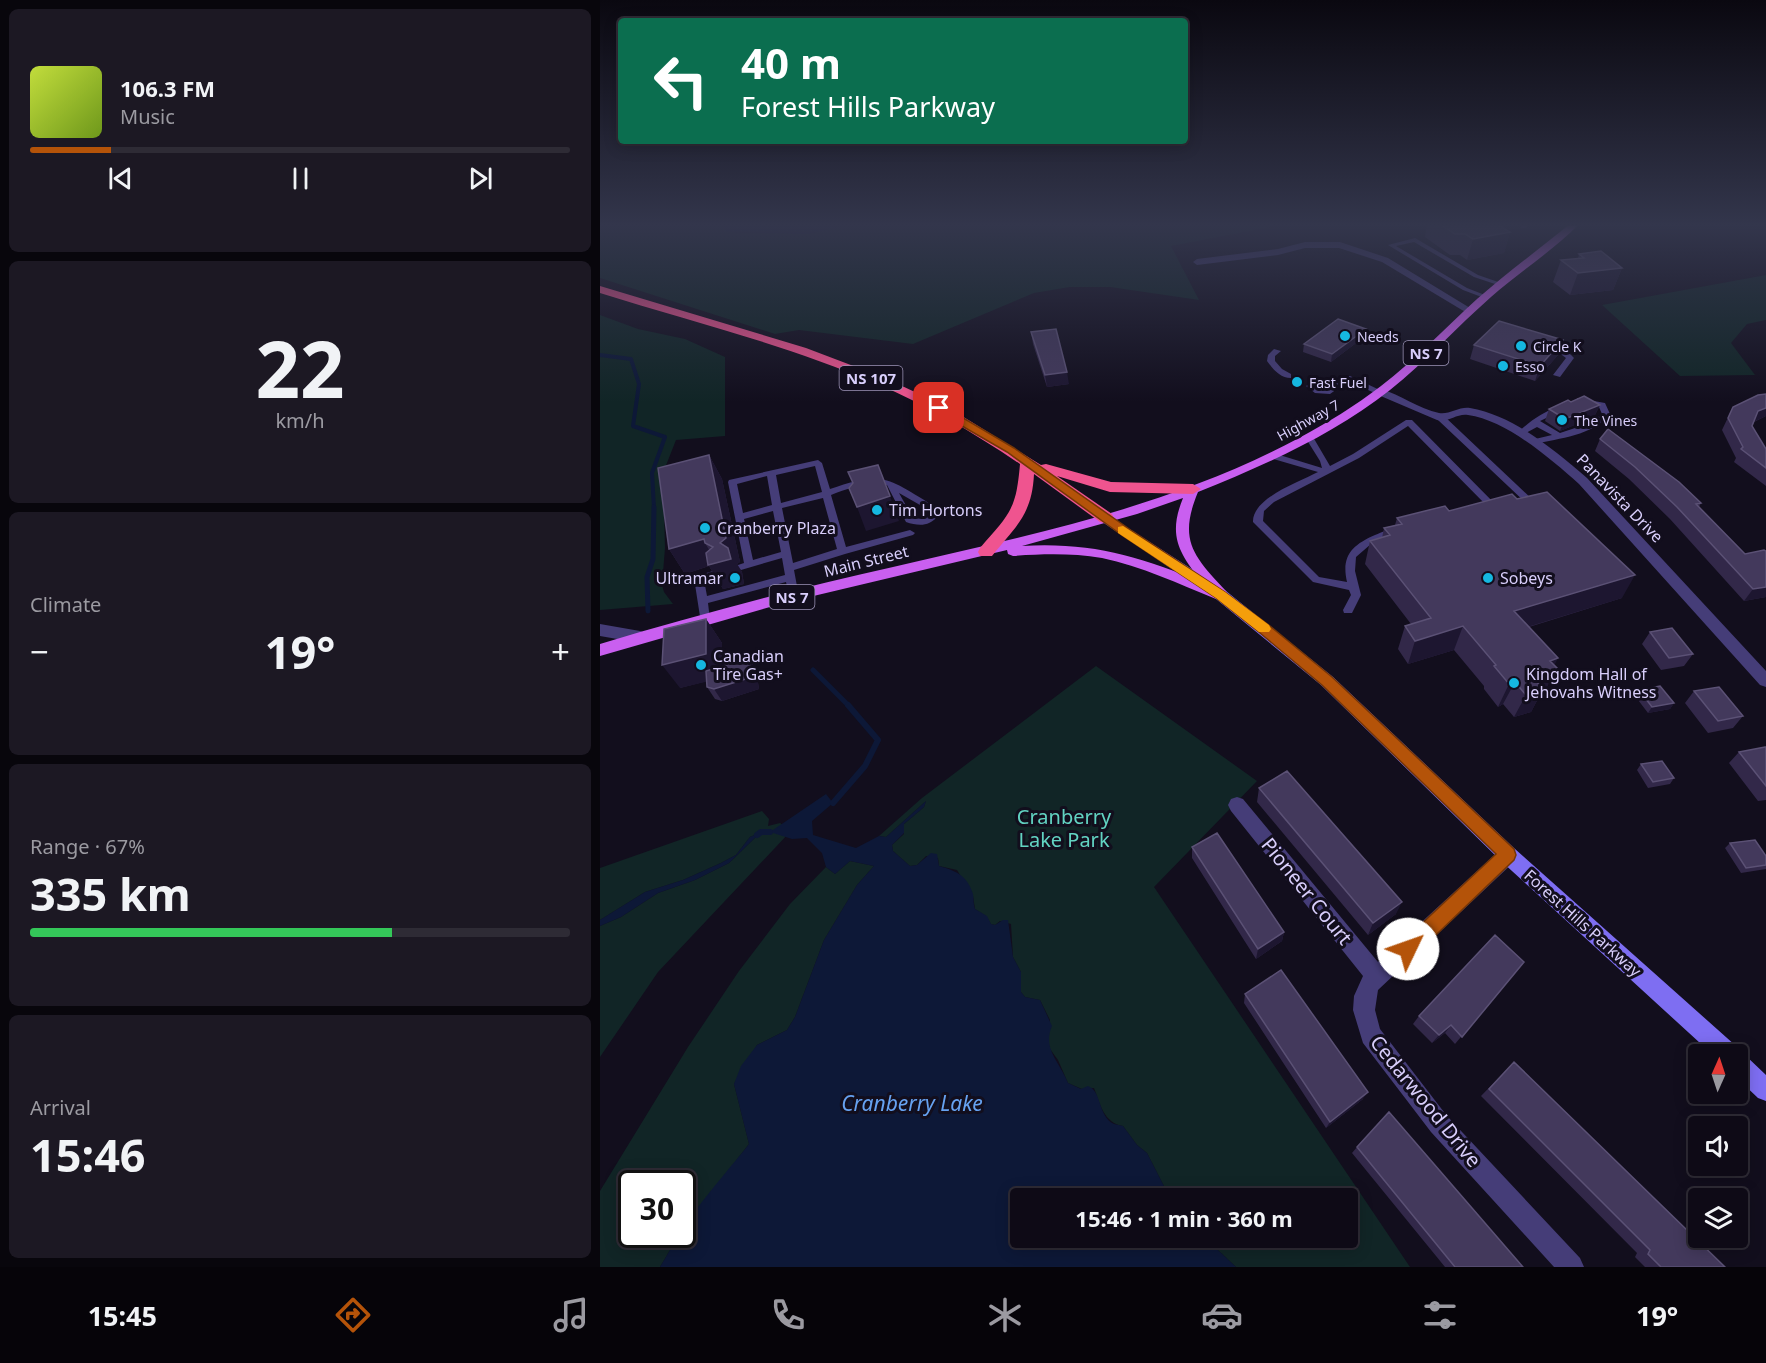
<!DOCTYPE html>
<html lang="en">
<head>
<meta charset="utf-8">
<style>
	:root { --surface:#0e0a16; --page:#1c1823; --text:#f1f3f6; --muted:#9b9aa1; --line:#2e2b35; --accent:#b45309 }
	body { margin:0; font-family:"Noto Sans",sans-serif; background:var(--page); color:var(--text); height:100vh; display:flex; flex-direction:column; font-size:22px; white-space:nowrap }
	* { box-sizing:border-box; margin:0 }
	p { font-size:20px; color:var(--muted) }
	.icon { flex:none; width:33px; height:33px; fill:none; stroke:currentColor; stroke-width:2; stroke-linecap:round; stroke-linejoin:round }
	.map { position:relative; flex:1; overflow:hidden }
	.drawer { display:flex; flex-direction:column; gap:9px; padding:9px; background:#08060c; width:600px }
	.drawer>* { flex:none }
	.top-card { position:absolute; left:18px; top:18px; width:570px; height:126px; border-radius:6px; box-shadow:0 3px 15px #0003,0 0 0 2px var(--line); background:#0b6e4f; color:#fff; overflow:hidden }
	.needle { width:39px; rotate:3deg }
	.buttons { position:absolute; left:1088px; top:1044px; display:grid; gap:12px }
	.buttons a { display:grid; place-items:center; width:60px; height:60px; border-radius:6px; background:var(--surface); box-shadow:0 3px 15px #0003,0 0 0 2px var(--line); font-size:30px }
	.speed { position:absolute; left:18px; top:1170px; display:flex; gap:12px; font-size:30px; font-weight:700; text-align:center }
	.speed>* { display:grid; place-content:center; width:78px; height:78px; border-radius:50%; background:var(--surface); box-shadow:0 3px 15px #0003,0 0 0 2px var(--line); line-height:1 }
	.speed .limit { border:3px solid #111; border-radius:9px; background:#fff; color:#111 }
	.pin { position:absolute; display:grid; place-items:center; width:51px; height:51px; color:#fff; margin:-26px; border-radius:12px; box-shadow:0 3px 9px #0006 }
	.me { position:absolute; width:66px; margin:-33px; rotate:48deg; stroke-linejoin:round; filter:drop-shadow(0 0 4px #0008) }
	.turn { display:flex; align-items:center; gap:21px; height:126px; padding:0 24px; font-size:27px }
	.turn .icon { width:78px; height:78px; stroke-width:2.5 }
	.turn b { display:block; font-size:42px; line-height:51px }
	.big { font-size:45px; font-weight:700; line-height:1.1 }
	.drawer .card { flex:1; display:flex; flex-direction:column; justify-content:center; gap:9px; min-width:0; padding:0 21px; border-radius:9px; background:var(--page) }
	.drawer .dial { align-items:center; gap:0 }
	.dial b { font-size:78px; line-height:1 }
	.song { display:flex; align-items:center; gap:18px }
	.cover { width:72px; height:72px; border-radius:9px; background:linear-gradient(135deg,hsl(70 70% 55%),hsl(80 70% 35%)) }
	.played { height:6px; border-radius:3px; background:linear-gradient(90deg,var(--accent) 15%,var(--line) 15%) }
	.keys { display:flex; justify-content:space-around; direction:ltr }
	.heat { display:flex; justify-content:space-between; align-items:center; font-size:33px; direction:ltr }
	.charge { height:9px; border-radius:4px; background:linear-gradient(90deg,#34c759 67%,var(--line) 0) }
	.trip { position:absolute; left:410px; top:1188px; width:348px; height:60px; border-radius:6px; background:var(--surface); box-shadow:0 3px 15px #0003,0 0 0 2px var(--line); font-weight:700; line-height:60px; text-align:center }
	.tabs { display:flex; height:96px; justify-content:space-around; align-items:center; background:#060409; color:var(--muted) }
	.tabs .icon { width:42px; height:42px }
	.tabs .current { color:var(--accent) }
	.tabs b { font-size:27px; color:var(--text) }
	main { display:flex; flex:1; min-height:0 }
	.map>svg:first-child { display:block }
	.green { fill:#112526 }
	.water { fill:#0d1837 }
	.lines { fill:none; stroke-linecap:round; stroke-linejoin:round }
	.stream-far2 { stroke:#0d1837; stroke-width:4 }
	.stream-far1 { stroke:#0d1837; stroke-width:5 }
	.stream { stroke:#0d1837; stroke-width:6 }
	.service { fill:#453d78; fill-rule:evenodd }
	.minor { fill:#453d78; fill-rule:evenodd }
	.secondary { fill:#7e6ef2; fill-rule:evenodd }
	.primary { fill:#c95ff0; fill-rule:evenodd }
	.motorway { fill:#ef548f; fill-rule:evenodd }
	.wall { fill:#322849 }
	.shaded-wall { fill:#1d1630 }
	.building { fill:#43395c; stroke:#5b5175; stroke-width:1.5 }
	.route { fill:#b45309; stroke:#753606; stroke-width:1.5 }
	.slow { fill:#f59e0b }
	.poi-dot { fill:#15b7e0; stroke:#120e1d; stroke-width:2 }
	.labels { text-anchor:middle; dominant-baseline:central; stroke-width:6; stroke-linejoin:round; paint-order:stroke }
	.far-poi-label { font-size:14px; fill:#d8cefb; stroke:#120e1d; text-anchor:start }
	.far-street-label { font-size:14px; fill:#d8cefb; stroke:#120e1d }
	.shield { fill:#120e1d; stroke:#9d94b8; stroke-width:1.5 }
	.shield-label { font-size:15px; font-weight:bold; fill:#d8cefb }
	.street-label { font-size:16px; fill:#d8cefb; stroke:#120e1d }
	.poi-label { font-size:16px; fill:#d8cefb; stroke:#120e1d; text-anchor:start }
	.near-park-label { font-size:20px; fill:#62d3c2; stroke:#120e1d }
	.near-street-label { font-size:20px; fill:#d8cefb; stroke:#120e1d }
	.near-water-label { font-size:21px; font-style:italic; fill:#66a2f1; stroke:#120e1d }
</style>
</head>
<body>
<main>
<section class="drawer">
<div class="card">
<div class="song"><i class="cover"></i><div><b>106.3 FM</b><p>Music</p></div></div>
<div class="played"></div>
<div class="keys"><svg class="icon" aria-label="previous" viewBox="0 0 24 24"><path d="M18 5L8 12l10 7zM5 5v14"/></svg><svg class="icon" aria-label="pause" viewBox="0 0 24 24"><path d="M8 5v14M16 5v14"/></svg><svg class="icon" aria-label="next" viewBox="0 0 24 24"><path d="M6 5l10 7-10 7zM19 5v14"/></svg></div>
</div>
<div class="card dial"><b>22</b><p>km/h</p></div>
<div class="card"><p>Climate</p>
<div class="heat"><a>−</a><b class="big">19°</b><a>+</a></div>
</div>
<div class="card"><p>Range · 67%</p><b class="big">335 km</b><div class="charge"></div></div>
<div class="card"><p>Arrival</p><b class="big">15:46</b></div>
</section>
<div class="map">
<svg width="1166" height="1267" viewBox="0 0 1166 1267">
	<rect width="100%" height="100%" fill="#120e1d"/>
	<path class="green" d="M0 224H123L127 232 208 234 250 224H686L571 246 599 300 510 287H470L434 293 313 344 199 330 175 334 0 278Z
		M1166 275V320L1147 324 1131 343 1155 375 1080 376 1002 305Z
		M0 315 38 329 85 339 125 357V436L76 440 63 473 65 548 62 585 64 592 73 604 0 610Z
		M496 666 657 781 554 887 810 1267H636L605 1238H747V1198H570L547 1153 537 1145 523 1126C504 1123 500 1104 494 1088L482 1089 468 1083 458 1060 450 1049 448 1041 450 1020 440 1000 425 997 421 992V972L413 957 411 924 400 921 395 925 391 924 386 916 375 909 373 896 357 870 339 866 338 858 326 856 317 865 310 866 293 851 292 845 304 834V824L324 807 326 801 286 837 279 836 322 798Z
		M162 811 169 819 168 826 180 823 187 828 189 833 58 972 0 1057V926L21 917 58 893 95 880 129 863 160 833 150 837 136 855 121 863 83 880 45 892 0 920V868Z
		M250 861 274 866 257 885 224 940 195 1017 187 1030 157 1045 134 1084 149 1144 83 1229 82 1184H32V1234L79 1235 60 1267H0V1191L88 1047 139 971 190 904 226 867 235 874Z"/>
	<path class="water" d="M123 224H250L208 234 126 232Z
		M226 794 233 803 212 821 213 835 256 848 279 836 286 837 326 801 324 807 304 824V833L292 845 293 851 310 866 317 865 331 853 337 854 339 866C356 871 367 875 373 894 374 899 373 904 375 909L387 916 391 924 395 925 403 920H408L413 957 421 972V992L425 997 440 1000 452 1026C442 1049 460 1062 468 1083L481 1089 488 1086C502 1091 498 1117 514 1124 517 1125 520 1125 523 1126L537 1145 547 1153 570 1198H420V1238H605L636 1267H60L79 1235 82 1234C82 1222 138 1159 149 1144L134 1084 141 1066 157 1045 187 1030 195 1017 224 940 257 885 274 866 250 861 235 874 226 867 222 853 207 838 192 839 170 832Z
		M161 832 129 863 95 880 58 893 21 917 0 926V920L45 892 83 880 121 863 136 855 150 837Z"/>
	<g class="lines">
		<path class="stream-far2" d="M0 355 31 359 39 384 33 426 65 437 52 473 54 508"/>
		<path class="stream-far1" d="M48 611 47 577 53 559 54 507
			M213 670 249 706"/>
		<path class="stream" d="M233 803 265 766 278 740 248 705
			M157 835 161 832H170"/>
		<path class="service" d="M924 224H931L925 228H921L920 227Z
			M815 238 878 275 904 284 901 286 874 277 814 242 796 246 867 288 890 297 887 299 863 290 788 245Z
			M944 344C955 344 967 350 974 358L960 377 953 375 966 358 962 355 944 348Z
			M674 349 681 351 675 356V361L682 369 691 374V378C680 378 673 369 667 361L668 355Z
			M744 376H750L784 392 777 394 748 381 730 394 715 393 706 386 710 384 720 389 728 390Z
			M977 398 1005 403 1010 414C992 436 960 438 934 444H931V440L952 435 937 427 920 436 916 434C929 422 942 412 960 406L964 408 963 410 940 421 960 433 990 423 1002 414 999 407 977 402Z
			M838 416H844L934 501 935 503 934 505H928L838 420Z
			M806 420H812L900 509 898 511H892L808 426 759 458 674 502 664 511 663 521 719 577 747 582C741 556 752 545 775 535 783 532 791 528 798 529L800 531 798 533 771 544 756 557 755 571 761 595 752 613H744L743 610 751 595 749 590 713 582 653 522C652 498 699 482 718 472L670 458 669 456 673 453 722 468 720 461 705 437 709 435 713 437 730 466 753 454Z
			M218 460 222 463 230 489C283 470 288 478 334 506L338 516C329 527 318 526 306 522L287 485C267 481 250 488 231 495L246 547 310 530 315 533 313 535 245 554 194 570 199 597 198 600H190L186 582 108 603 110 620 109 623H101L94 578 96 576 120 569 125 572 123 574 104 580 107 596 185 575 182 558 141 570 136 567 138 565 144 563 128 482 129 480ZM215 466 222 492 181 503 176 475ZM167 476 172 505 143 513 137 484ZM299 493 327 509 328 515 322 519 313 518ZM223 498 237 549 193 563 182 508ZM173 511 181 552 153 560 144 519Z"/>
		<path class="minor" d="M705 242H740L788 258 875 311 867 313 782 262 739 248H705L678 255 597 265 593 262 597 259 678 249Z
			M780 389C800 394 819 409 839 413 849 415 860 406 870 408 915 416 954 450 987 478L1166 671V687L1160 685 979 484C951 459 906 420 868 415 857 413 848 423 837 420L776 394 775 392Z
			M0 624 40 631 45 633 48 637 45 641 40 643 0 636Z
			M637 797 643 799 778 962 901 849 908 846 915 849 917 855 915 861 778 990 775 1010 780 1029 847 1116 980 1258 984 1267H954L831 1132 763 1043 753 1010 754 996 763 976 631 811 628 805 631 799Z"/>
		<path class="secondary" d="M506 514 626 591 733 677 915 849 1136 1046 1138 1052 1145 1055 1166 1075V1101L1158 1098 1137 1078V1054H1112L901 861 721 685 616 599 501 521 499 518Z"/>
		<path class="primary" d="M970 224H979C953 251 919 272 891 297 857 327 826 361 790 390 733 435 665 465 598 492 578 540 593 556 626 591L628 595 626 599H616C579 584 541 566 502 558 472 553 442 554 413 556L408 554 407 550 184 603 0 656V644C97 615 194 589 293 567 431 535 573 506 699 438 727 423 755 406 781 386 815 360 845 328 877 299 907 273 939 249 970 224ZM583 498C568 535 578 552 602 582 538 556 491 542 422 546L537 514Z"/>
		<path class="motorway" d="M0 286 206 348 285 378 349 408 441 465 446 464 511 482 593 484 601 489 593 494 510 492 457 476 512 514 514 518 506 523 500 522 434 474C432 515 416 526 392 556H380L378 552 380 548C410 513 416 511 420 464 374 433 327 405 277 384 188 345 92 322 0 293Z"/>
	</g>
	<path class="wall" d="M827 224H897L910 232 904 253 867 260 860 255H850L825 237Z
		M979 254 1022 268 1013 290 970 295 953 282 961 260 978 258Z
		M431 332 469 384 447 387 433 344Z
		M764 337 731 362 703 352 704 344Z
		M963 340 958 355 935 381 870 359 874 345Z
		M971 402 1000 405 994 417 960 431 945 421 949 409Z
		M1133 407 1166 416 1154 422 1152 426 1166 449V486L1134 462 1136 458 1122 430Z
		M1000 439 1101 503 1099 507 1145 554 1166 551V597L1144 601 1070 519 1029 479 995 451Z
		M109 455 122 479 140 562 137 564 142 572 144 584 123 589 109 566 85 574 69 549Z
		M849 511 1022 598 929 627 955 666 945 691 941 693 931 712 914 717 903 704 898 707 884 689V686L854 650 808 664 798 649 805 626 811 624 765 564 770 541 782 538 784 528 795 525 797 518Z
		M106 619 122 643V666L149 658 156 670 159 689 122 701 115 699 107 687V681L80 688Z
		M1050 632 1093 654 1084 666 1061 670 1042 644Z
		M1039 690 1074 703 1070 709 1048 713 1035 696Z
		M1094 691 1143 716 1133 728 1108 733 1085 703Z
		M1166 747V800L1158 801 1129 763 1139 752Z
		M1041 764 1074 778 1070 784 1048 788 1037 770Z
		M659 788 796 914 768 935 657 802Z
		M1130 843 1166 856V869L1141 873 1125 848Z
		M592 847 684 932 682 941 656 959 592 858Z
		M924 962 855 1044 845 1033 832 1043 813 1024 819 1016Z
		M645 994 763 1099 726 1128 644 1003Z
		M914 1062 1125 1267H1045L1035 1257 1037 1253 881 1096Z
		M757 1147 923 1267H845L752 1153Z"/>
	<path class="shaded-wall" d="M910 232 904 253 867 260 873 239Z
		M1022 268 1013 290 970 295 978 273Z
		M766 329 764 337 731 362 732 354Z
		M963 340 958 355 935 381 940 366Z
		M467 372 469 384 447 387 445 375Z
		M1000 405 994 417 960 431 965 419Z
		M1166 408V416L1151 423 1158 411Z
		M109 455 122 479 140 562 137 564 142 572 144 584 123 589 109 566 85 574 69 549 104 539 105 543 117 563 120 543Z
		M290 496 299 521 266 531 257 507Z
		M1035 575 1022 598 904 634 914 611Z
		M1166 587V597L1144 601 1153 589Z
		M106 619 122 643V678L80 688 62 665Z
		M863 626 854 650 808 664 815 641Z
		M149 658 156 670 159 689 122 701 114 689Z
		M958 658 952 670 957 668 945 691 941 693 931 712 914 717 926 695 933 677 950 661Z
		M915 682 903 704 898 707 909 684Z
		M1074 703 1070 709 1048 713 1052 707Z
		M802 902 796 914 768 935 773 923Z
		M684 932 682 941 656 959 658 949Z
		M851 1025 845 1033 832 1043 839 1035Z
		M768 1092 763 1099 726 1128 730 1122Z"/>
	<path class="building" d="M840 224H897L910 232 873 239 865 234H855Z
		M1001 251 1022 268 978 273 961 260 984 258 979 254Z
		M738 319 766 329 732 354 704 344Z
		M899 321 963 340 940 366 874 345Z
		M456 329 467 372 445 375 431 332Z
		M1166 394V408L1158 411 1152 426 1166 449V468L1141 449 1143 447 1128 418 1133 407 1158 395Z
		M984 396 1000 405 965 419 949 409 968 400 971 402Z
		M1008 429 1079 482 1101 503 1096 504 1145 554 1164 550 1166 551V587L1153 589 1077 507 1035 467 1000 439Z
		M109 455 126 538 120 543 128 548 131 559 108 565 106 553 113 547 105 543 104 539 69 549 58 468Z
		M278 465 290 496 257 507 249 488 253 483 248 472Z
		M947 492 1035 575 914 611 958 658 950 661 957 668 933 677 943 689 926 695 915 682 909 684 894 666 896 665 863 626 815 641 805 626 831 618 770 541 790 535 784 528 802 524 797 518 845 506 849 511 912 494 917 499Z
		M106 619V654L62 665 64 629Z
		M1072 628 1093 654 1069 658 1050 632Z
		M149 658 152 677 114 689 107 687 106 671Z
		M1060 686 1074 703 1052 707 1039 690Z
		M1119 687 1143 716 1118 721 1094 691Z
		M1165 747H1166V786L1139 752Z
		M1062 761 1074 778 1053 782 1041 764Z
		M687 771 802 902 773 923 659 788Z
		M617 833 684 932 658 949 592 847Z
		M1155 840 1166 856V865L1146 868 1130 843Z
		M895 935 924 962 862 1037 851 1025 839 1035 819 1016Z
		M681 970 768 1092 730 1122 645 994Z
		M914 1062 1125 1267H1061L1048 1254 1050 1250 889 1089Z
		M789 1112 923 1267H855L757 1147Z"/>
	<linearGradient id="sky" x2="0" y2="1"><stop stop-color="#0a0810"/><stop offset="0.56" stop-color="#33364c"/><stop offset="1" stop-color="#33364c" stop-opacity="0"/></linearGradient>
	<rect width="1166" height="402" fill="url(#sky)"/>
	<path class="route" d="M336 406H343L414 448 532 531 625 592 670 626 732 677 914 849 916 855 914 860 814 956 808 958 801 956 799 949 801 943 896 854 722 685 660 633 616 598 523 536 407 452 336 411Z"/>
	<path class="slow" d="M523 526 625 592 669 625 671 629 669 632H659L616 598 518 533V527Z"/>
	<g class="poi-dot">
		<circle cx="745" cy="336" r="6"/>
		<circle cx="921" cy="346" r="6"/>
		<circle cx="903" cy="366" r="6"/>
		<circle cx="697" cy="382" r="6"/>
		<circle cx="962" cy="420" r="6"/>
		<circle cx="277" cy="510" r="6"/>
		<circle cx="105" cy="528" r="6"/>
		<circle cx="135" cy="578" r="6"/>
		<circle cx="888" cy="578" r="6"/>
		<circle cx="101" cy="665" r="6"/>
		<circle cx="914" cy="683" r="6"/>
	</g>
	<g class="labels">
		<g class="far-poi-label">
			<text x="757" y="336">Needs</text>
			<text x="933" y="346">Circle K</text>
			<text x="915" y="366">Esso</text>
			<text x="709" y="382">Fast Fuel</text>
			<text x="974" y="420">The Vines</text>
		</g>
		<g class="far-street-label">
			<text transform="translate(708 420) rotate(-29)">Highway 7</text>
		</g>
		<g class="shield">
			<rect x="803.5" y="341" width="45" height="24" rx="4.5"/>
			<rect x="239.5" y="366" width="63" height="24" rx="4.5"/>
			<rect x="169.5" y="585" width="45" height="24" rx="4.5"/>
		</g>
		<g class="shield-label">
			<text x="826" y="353">NS 7</text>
			<text x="271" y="378">NS 107</text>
			<text x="192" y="597">NS 7</text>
		</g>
		<g class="street-label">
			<text transform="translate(1020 498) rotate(46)">Panavista Drive</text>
			<text transform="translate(266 561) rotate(-14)">Main Street</text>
			<text transform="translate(983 923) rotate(42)">Forest Hills Parkway</text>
		</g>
		<g class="poi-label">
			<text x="289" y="510">Tim Hortons</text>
			<text x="117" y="528">Cranberry Plaza</text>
			<text x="123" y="578" text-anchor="end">Ultramar</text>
			<text x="900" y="578">Sobeys</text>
			<text x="113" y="656">Canadian<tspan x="113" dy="18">Tire Gas+</tspan></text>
			<text x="926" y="674">Kingdom Hall of<tspan x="926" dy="18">Jehovahs Witness</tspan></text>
		</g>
		<g class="near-park-label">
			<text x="464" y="816">Cranberry<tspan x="464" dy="23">Lake Park</tspan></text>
		</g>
		<g class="near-street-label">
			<text transform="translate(707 891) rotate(51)">Pioneer Court</text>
			<text transform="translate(826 1101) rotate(51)">Cedarwood Drive</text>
		</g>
		<g class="near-water-label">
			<text x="312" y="1103">Cranberry Lake</text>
		</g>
	</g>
</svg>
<div class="buttons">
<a><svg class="needle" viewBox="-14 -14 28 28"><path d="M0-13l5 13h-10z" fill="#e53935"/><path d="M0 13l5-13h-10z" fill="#9b9aa1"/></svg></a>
<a><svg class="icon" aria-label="sound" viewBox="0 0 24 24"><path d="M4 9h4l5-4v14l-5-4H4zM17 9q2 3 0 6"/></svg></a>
<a><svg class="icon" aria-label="layers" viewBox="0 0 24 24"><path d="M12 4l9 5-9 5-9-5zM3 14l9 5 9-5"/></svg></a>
</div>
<div class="speed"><div class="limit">30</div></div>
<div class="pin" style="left:339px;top:408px;background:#d93025"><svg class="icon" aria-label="arrive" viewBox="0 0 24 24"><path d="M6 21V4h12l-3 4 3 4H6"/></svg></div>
<svg class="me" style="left:808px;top:949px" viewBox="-20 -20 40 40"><circle r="19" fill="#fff"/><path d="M0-13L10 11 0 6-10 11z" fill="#b45309"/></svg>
<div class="trip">15:46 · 1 min · 360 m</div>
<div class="top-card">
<div class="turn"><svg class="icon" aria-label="left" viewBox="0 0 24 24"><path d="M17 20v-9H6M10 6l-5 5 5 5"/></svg><div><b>40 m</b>Forest Hills Parkway</div></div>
</div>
</div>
</main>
<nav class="tabs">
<b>15:45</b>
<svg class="icon current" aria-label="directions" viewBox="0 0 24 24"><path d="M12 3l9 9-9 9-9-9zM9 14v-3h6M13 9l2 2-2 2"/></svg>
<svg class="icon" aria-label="music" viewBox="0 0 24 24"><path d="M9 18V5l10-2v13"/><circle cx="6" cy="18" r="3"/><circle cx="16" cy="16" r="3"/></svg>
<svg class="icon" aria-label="phone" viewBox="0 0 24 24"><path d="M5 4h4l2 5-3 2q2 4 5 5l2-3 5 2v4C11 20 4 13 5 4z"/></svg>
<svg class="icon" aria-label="climate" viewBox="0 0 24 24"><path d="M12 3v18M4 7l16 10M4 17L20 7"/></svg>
<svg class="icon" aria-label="car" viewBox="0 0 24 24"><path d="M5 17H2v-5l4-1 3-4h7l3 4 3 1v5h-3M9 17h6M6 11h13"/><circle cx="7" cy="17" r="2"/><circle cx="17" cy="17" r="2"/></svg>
<svg class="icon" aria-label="filters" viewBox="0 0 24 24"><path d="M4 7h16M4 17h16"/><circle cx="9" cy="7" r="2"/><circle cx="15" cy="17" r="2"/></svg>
<b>19°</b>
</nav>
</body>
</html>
